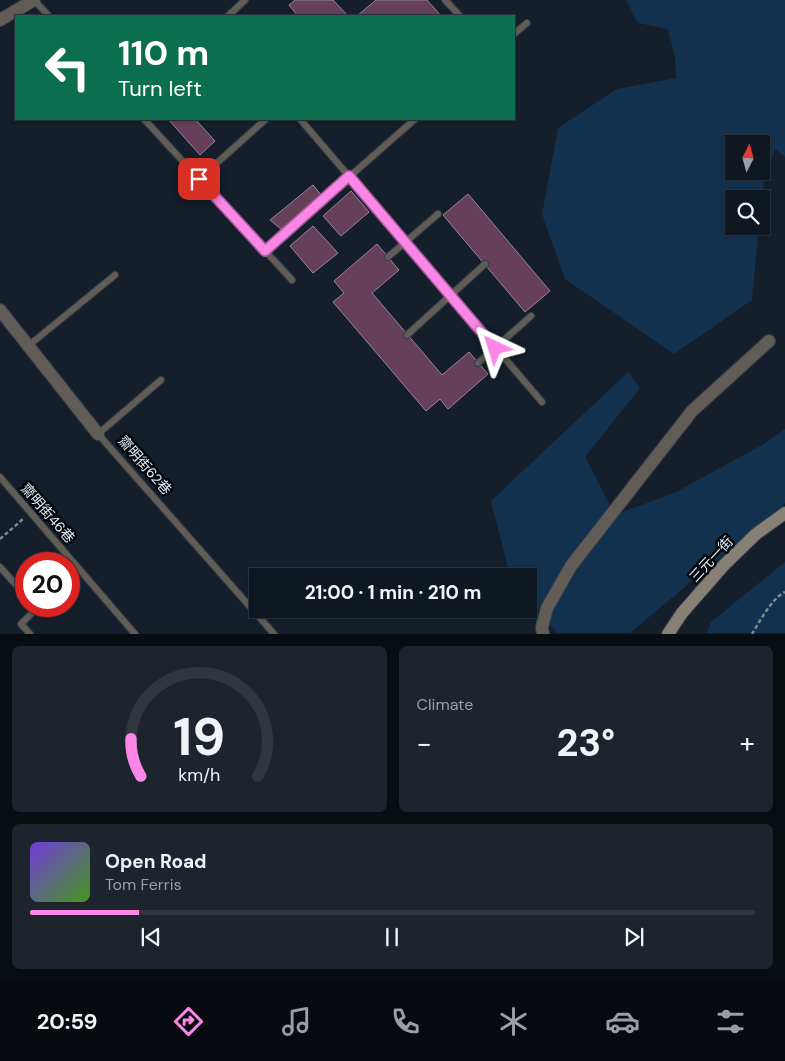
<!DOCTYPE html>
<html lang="en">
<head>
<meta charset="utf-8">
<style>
	:root { --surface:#0f1720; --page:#1d242d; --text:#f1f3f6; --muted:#9b9fa5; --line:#2f363e; --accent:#fa87e7 }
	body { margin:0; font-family:"DM Sans","Noto Sans TC",sans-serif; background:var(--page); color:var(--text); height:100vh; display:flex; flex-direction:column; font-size:19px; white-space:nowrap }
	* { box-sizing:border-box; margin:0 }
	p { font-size:16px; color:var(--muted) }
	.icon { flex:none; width:28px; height:28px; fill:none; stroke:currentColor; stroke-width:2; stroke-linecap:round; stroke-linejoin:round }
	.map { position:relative; height:634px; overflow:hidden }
	.details { display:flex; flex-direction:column; gap:12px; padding:12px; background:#080d12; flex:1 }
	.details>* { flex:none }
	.banner { position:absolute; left:15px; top:15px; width:500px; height:105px; border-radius:0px; box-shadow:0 1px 4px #0004,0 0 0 1px var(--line); background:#0b6e4f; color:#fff; overflow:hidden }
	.needle { width:32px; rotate:6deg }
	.controls { position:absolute; left:725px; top:135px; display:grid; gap:10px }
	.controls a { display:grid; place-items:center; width:45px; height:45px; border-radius:0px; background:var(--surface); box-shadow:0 1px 4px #0004,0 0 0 1px var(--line); font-size:25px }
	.speed { position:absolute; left:15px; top:552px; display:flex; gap:10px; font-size:25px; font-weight:700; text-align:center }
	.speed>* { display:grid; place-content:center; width:65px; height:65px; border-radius:50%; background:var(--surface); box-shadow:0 1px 4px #0004,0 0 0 1px var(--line); line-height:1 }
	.speed .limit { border:8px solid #d22; background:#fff; color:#111 }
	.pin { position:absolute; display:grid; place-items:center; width:42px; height:42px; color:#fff; margin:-21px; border-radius:10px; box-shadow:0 2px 8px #0006 }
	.me { position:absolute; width:55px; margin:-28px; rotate:319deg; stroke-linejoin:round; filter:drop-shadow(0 0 4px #0008) }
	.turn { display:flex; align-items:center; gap:18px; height:105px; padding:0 20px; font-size:22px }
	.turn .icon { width:65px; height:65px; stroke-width:2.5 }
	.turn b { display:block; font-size:35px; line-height:42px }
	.big { font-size:38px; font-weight:700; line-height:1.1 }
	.details .tile { flex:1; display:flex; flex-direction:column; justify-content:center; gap:8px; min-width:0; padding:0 18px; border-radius:8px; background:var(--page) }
	.details .dial { align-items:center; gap:0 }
	.dial svg { height:130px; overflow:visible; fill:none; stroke:var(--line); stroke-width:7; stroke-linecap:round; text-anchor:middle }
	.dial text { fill:var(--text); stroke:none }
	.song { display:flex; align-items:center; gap:15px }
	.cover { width:60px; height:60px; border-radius:8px; background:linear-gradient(135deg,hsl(260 70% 55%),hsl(100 70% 35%)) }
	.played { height:5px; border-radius:2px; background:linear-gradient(90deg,var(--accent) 15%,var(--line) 15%) }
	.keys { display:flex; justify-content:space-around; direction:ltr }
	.heat { display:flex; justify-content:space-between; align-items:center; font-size:28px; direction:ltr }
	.details .tiles { flex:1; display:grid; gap:12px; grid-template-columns:1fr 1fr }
	.tile:last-child { grid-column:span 2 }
	.trip { position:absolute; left:249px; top:568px; width:288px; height:50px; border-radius:0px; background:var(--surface); box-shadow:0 1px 4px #0004,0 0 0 1px var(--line); font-weight:700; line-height:50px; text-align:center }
	.tabs { display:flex; height:80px; justify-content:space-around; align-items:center; background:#06090d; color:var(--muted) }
	.tabs .icon { width:35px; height:35px }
	.tabs .active { color:var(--accent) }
	.tabs b { font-size:22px; color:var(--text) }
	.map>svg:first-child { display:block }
	.green { fill:#12314f; fill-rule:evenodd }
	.building { fill:#663f58; stroke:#9c8894 }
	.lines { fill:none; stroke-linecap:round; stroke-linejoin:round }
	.lane-casing { stroke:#323c48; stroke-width:8 }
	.street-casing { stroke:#323c48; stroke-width:14 }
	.secondary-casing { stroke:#323c48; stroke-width:14 }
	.path { stroke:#7f8993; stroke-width:2.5; stroke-dasharray:4 2.5; stroke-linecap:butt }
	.lane { stroke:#615d56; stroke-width:6 }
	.street { stroke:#615d56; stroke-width:12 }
	.secondary { stroke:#878175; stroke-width:12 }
	.route-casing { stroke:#a25896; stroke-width:12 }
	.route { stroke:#fa87e7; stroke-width:9 }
	.labels { text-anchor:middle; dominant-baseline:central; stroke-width:5; stroke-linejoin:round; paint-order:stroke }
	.street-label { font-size:14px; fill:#e8f0f8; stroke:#05090e }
</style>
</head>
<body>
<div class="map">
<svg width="785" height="634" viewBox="0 0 785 634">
	<rect width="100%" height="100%" fill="#141f2b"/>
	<path class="green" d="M626 0H785V157L775 149 763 187 761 201V199H734V226H759L752 300 674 354 565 279 542 214 558 128 617 89 676 78 675 57 668 29 638 23ZM734 144H761V171H734Z
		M628 372 640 388 585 457 615 515 676 492 762 445 785 429V503L630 633H557L528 598V576H510L491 501Z
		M785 562V633H707L711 622Z"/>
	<path class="building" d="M295 0H333L348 16H298L289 5Z
		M376 0H427L441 16H357Z
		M168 119H195L215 141 200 155Z
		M313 185 322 196 281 229 270 220Z
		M351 191 369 212 341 236 323 216Z
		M468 194 550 291 525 312 443 215Z
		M313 226 338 253 313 273 290 246Z
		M377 244 399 270 372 293 442 375 469 352 488 374 448 409 440 399 426 411 333 302 344 293 334 281Z"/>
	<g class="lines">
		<defs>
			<path id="lane" d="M34 0 49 16
				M445 0 460 16
				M228 16 245 0
				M514 34 527 23
				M144 119 292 280
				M300 119 542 402
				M199 179 266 119
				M265 251 415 119
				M388 257 438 214
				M407 335 485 264
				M28 346 115 275
				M478 363 531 316
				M161 380 98 434 274 634
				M0 477 135 634
				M0 567 26 596
				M30 634 21 624 37 608 35 606"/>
			<path id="street" d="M0 20 34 0
				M0 310 98 434
				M543 634 542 627 547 608 571 566 692 411 769 341"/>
			<path id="secondary" d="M668 634 682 613 724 565 756 534 785 513"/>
		</defs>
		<use href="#lane" class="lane-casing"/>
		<use href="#street" class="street-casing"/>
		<use href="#secondary" class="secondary-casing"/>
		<path class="path" d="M0 539 23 519
			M752 634C760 621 772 598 785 592"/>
		<use href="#lane" class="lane"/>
		<use href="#street" class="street"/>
		<use href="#secondary" class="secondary"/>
	</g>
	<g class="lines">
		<defs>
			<path id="route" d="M199 179 265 251 349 176 495 348"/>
		</defs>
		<use href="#route" class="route-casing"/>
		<use href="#route" class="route"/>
	</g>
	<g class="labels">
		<g class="street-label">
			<text transform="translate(145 465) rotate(49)">齋明街62巷</text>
			<text transform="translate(48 513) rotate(49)">齋明街46巷</text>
			<text transform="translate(711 559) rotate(-47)">三元一街</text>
		</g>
	</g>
</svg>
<div class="controls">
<a><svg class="needle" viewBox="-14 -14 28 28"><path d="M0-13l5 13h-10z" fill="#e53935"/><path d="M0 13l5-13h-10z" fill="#9b9fa5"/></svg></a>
<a><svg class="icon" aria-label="search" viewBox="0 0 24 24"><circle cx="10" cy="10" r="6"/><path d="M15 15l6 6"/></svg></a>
</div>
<div class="speed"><div class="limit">20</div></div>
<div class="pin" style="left:199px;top:179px;background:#d93025"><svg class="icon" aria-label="arrive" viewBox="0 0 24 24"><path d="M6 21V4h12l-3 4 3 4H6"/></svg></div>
<svg class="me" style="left:495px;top:348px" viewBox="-20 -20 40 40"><path d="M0-17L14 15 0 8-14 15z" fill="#fa87e7" stroke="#fff" stroke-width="4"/></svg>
<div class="trip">21:00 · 1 min · 210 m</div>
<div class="banner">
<div class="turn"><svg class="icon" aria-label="left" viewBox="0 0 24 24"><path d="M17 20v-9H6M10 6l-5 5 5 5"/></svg><div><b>110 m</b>Turn left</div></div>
</div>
</div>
<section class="details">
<div class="tiles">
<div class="tile dial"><svg viewBox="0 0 100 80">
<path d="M14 69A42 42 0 1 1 86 69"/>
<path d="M14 69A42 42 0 0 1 8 46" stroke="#fa87e7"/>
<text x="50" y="56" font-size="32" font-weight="700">19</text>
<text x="50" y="72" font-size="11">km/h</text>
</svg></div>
<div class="tile"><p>Climate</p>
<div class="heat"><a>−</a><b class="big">23°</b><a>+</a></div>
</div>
<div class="tile">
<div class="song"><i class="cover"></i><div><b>Open Road</b><p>Tom Ferris</p></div></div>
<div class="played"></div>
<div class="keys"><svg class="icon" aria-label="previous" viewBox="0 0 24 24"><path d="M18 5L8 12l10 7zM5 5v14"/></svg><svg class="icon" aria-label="pause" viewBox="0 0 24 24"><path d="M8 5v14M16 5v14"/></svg><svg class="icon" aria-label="next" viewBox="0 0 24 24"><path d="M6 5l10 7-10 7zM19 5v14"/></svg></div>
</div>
</div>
</section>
<nav class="tabs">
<b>20:59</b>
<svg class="icon active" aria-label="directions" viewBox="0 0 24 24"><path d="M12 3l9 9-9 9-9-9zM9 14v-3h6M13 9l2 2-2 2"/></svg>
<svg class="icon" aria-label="music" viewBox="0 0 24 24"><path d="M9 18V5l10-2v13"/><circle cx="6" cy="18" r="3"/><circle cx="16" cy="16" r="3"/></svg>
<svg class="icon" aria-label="phone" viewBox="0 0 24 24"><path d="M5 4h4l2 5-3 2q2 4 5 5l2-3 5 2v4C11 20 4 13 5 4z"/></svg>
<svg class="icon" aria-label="climate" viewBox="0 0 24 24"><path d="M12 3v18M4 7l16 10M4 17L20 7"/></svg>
<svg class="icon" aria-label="car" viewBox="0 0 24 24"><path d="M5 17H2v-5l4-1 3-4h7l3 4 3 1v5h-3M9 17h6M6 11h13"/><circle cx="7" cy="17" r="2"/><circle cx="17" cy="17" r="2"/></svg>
<svg class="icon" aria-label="filters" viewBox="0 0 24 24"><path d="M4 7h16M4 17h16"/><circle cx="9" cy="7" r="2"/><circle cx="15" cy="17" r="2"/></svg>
</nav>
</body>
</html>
